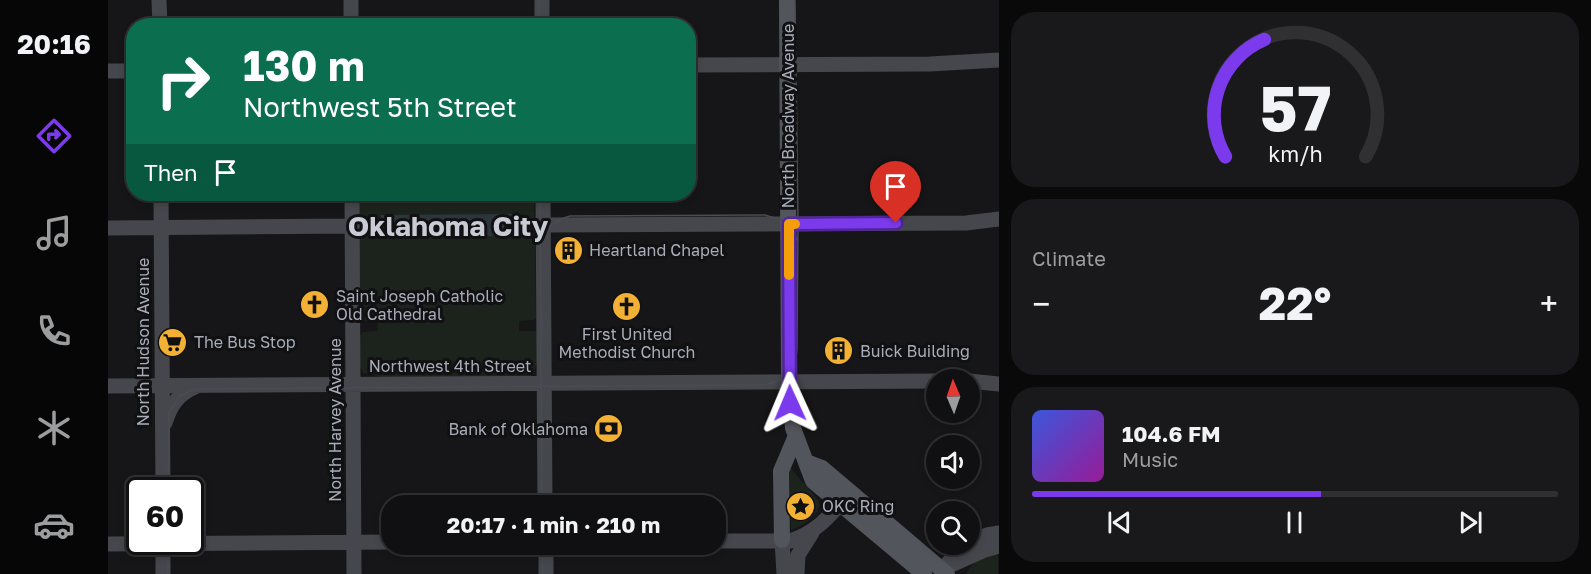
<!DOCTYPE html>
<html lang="en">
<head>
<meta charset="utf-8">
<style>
	:root { --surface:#101012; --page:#19191b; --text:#f1f3f6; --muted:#9c9d9f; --line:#303032; --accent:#7c3aed }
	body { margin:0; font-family:"Golos Text",sans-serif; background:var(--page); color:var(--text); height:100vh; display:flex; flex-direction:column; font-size:22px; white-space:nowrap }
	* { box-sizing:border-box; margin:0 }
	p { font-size:20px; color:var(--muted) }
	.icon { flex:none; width:33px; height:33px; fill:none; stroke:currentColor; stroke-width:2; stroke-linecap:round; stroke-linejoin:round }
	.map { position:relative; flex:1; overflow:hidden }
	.sheet { display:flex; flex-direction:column; gap:12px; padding:12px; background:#09090a; width:592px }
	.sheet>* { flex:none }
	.guide { position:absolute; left:18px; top:18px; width:570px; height:183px; border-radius:24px; box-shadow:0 3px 9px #0003,0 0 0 2px var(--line); background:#0b6e4f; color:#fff; overflow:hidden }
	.needle { width:39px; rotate:358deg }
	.controls { position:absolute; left:818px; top:369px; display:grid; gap:12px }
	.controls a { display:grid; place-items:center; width:54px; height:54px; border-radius:50%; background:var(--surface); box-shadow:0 3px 9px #0003,0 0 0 2px var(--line); font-size:30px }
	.speed { position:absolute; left:18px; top:477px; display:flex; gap:12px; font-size:30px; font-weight:700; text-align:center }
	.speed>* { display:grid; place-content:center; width:78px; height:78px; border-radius:50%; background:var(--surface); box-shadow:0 3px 9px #0003,0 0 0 2px var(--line); line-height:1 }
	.speed .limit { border:3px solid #111; border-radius:9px; background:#fff; color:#111 }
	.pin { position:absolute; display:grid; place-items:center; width:51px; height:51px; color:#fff; margin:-62px -26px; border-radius:50% 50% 50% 0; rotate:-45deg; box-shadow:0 0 6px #0007 }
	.pin .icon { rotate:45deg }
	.me { position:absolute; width:66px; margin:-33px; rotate:359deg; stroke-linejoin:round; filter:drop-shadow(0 0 4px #0008) }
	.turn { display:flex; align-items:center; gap:21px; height:126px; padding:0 18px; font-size:27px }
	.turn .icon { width:78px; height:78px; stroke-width:2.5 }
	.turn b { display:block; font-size:42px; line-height:51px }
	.then { display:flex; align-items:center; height:57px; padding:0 18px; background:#0003; gap:12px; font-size:22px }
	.big { font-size:45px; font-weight:700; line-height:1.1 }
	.sheet .card { flex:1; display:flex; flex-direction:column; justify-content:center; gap:9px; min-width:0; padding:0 21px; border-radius:24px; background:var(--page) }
	.sheet .dial { align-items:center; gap:0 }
	.dial svg { height:156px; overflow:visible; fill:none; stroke:var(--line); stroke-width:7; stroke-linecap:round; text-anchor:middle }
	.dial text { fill:var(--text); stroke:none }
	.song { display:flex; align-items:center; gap:18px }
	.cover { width:72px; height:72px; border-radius:9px; background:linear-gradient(135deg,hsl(230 70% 55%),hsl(300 70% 35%)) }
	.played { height:6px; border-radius:3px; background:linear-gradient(90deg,var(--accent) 55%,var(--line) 55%) }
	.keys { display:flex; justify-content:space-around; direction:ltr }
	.heat { display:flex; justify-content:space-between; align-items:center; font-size:33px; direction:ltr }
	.trip { position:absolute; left:273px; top:495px; width:345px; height:60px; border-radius:24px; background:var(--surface); box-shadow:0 3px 9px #0003,0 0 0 2px var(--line); font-weight:700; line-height:60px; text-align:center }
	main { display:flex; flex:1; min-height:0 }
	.menu { display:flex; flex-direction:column; width:108px; justify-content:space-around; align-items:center; background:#060607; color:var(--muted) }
	.menu .icon { width:42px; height:42px }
	.menu .current { color:var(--accent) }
	.menu b { font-size:27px; color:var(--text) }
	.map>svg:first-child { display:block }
	.green { fill:#1c231d }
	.water { fill:#2c353c }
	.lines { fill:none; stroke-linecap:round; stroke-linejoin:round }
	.secondary { stroke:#45474d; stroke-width:15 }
	.primary { stroke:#53555c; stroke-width:16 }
	.tram { stroke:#4a4c52; stroke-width:1.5 }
	.route-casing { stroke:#51269a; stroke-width:15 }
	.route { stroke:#7c3aed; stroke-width:10 }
	.slow { stroke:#f59e0b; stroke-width:10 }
	.labels { text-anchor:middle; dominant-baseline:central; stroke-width:6; stroke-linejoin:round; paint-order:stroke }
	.street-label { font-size:16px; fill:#a8adb8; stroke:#111113 }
	.poi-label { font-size:16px; fill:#a8adb8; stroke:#111113; text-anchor:start }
	.town-label { font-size:28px; font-weight:bold; fill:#c9ccd4; stroke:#111113 }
</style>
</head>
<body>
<main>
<nav class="menu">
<b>20:16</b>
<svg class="icon current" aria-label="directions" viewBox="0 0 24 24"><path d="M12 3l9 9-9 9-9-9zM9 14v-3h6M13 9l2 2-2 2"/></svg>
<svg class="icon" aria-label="music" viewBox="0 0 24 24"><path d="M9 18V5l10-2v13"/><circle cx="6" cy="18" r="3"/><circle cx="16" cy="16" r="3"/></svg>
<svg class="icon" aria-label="phone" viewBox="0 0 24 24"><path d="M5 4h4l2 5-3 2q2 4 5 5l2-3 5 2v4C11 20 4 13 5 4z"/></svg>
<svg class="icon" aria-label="climate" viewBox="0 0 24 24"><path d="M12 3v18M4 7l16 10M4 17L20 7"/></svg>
<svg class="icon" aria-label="car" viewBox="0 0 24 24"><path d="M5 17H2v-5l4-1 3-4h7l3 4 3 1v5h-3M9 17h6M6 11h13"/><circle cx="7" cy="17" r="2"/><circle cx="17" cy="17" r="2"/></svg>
</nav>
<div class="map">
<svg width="891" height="574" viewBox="0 0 891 574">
	<rect width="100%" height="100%" fill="#161618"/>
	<path class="green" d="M251 194H426L428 318 426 320 411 321V331H429L432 360 428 364 426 374 420 377H275L255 373 252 366V335L255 332 269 331 270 321H255L252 319Z
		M683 468C691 480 708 494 712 505 708 518 695 525 683 530L681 469Z
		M890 551V574H859C863 560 879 556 890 551Z"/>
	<path class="water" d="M406 214V236L273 237V215Z"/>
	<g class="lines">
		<path class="secondary" d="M51 0 52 26
			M434 0V26
			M243 26V0
			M580 65 822 64 891 60
			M0 71H26
			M53 194 55 490
			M244 194 246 574
			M435 194 437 506
			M436 225 858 223 891 219
			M0 228 244 226
			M861 381 891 384
			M0 386 828 381
			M57 423C63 404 70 394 89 386
			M674 540 676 574
			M608 541H682C710 532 722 515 740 495
			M55 542V574
			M0 544 284 542
			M438 544V574
			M861 544 879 535 891 533
			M840 563 860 544
			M834 569 877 550 891 546
			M689 574 690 555 704 533"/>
		<path class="primary" d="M679 0 681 382 685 428 705 481 816 574
			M698 462 714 468 839 574
			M674 540 673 471 687 438"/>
		<path class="tram" d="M431 0V26
			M432 194 434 506
			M434 241C439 227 447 220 462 216L657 215 676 221 686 232 689 240
			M60 490 61 412 72 396 86 389 651 385C673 384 687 372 689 350L690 224 687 0
			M60 542V574
			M434 544 435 574"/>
	</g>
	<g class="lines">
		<defs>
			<path id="route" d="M682 403 681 224 788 223"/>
		</defs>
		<use href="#route" class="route-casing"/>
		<use href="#route" class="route"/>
		<path class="slow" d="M681 275V224H687"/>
	</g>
	<defs>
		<symbol id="building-disc" viewBox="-11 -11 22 22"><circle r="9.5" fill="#f2b134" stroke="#111113"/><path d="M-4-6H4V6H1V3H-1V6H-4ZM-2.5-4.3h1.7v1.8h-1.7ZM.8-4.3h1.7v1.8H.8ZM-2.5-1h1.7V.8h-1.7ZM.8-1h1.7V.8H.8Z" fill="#111"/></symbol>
		<symbol id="church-disc" viewBox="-11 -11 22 22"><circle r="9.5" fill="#f2b134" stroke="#111113"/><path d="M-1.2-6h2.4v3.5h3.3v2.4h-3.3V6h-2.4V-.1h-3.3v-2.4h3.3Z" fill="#111"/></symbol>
		<symbol id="supermarket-disc" viewBox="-11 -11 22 22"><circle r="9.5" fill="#f2b134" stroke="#111113"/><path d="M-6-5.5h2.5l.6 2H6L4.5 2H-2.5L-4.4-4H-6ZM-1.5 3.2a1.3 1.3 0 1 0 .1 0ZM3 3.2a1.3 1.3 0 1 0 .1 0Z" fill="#111"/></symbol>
		<symbol id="bank-disc" viewBox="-11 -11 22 22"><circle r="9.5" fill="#f2b134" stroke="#111113"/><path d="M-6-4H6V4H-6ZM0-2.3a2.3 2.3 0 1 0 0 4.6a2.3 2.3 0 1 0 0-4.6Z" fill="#111"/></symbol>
		<symbol id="sight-disc" viewBox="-11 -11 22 22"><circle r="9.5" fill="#f2b134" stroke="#111113"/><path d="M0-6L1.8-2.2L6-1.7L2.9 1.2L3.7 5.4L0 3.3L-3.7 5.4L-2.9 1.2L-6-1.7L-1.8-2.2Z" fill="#111"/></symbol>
	</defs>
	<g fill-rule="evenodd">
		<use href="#building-disc" x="444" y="234" width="33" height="33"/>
		<use href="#church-disc" x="190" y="288" width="33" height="33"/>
		<use href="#church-disc" x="502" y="290" width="33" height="33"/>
		<use href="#supermarket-disc" x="48" y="326" width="33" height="33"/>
		<use href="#building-disc" x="714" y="334" width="33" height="33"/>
		<use href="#bank-disc" x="484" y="412" width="33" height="33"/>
		<use href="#sight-disc" x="676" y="490" width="33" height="33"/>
	</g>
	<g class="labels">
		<g class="street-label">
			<text transform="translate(680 116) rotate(-90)">North Broadway Avenue</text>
			<text transform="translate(35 342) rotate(-90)">North Hudson Avenue</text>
			<text x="342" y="366">Northwest 4th Street</text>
			<text transform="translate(227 420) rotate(-90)">North Harvey Avenue</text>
		</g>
		<g class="poi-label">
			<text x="481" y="250">Heartland Chapel</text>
			<text x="228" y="296">Saint Joseph Catholic<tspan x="228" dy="18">Old Cathedral</tspan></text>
			<text x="519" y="334" text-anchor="middle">First United<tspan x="519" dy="18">Methodist Church</tspan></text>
			<text x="86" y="342">The Bus Stop</text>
			<text x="752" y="351">Buick Building</text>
			<text x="480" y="429" text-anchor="end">Bank of Oklahoma</text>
			<text x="714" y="506">OKC Ring</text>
		</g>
		<g class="town-label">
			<text x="340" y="225">Oklahoma City</text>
		</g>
	</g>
</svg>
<div class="controls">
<a><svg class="needle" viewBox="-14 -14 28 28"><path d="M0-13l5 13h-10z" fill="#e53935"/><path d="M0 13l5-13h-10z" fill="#9c9d9f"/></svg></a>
<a><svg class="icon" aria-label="sound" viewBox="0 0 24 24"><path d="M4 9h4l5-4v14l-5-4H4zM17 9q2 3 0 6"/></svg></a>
<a><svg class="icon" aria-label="search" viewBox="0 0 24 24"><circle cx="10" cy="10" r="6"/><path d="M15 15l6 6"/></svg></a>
</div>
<div class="speed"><div class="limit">60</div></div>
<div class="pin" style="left:788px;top:223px;background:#d93025"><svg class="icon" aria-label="arrive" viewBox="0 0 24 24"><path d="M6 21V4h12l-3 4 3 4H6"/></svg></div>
<svg class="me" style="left:682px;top:403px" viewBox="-20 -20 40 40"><path d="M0-17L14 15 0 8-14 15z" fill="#7c3aed" stroke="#fff" stroke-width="4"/></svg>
<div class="trip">20:17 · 1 min · 210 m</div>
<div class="guide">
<div class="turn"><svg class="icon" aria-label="right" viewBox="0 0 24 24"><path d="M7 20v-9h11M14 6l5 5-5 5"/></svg><div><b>130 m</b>Northwest 5th Street</div></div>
<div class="then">Then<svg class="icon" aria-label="arrive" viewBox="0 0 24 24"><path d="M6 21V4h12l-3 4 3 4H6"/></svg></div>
</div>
</div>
<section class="sheet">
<div class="card dial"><svg viewBox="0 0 100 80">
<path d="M14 69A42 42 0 1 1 86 69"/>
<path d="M14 69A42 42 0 0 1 34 9" stroke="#7c3aed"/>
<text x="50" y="56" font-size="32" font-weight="700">57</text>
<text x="50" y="72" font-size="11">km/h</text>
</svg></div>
<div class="card"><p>Climate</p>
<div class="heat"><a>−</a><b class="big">22°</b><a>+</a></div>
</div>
<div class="card">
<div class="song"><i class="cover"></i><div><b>104.6 FM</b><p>Music</p></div></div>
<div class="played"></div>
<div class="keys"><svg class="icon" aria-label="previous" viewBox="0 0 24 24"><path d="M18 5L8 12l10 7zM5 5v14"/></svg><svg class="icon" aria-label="pause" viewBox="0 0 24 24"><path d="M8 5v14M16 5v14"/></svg><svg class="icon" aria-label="next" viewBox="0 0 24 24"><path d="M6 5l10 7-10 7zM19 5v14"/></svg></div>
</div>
</section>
</main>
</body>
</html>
